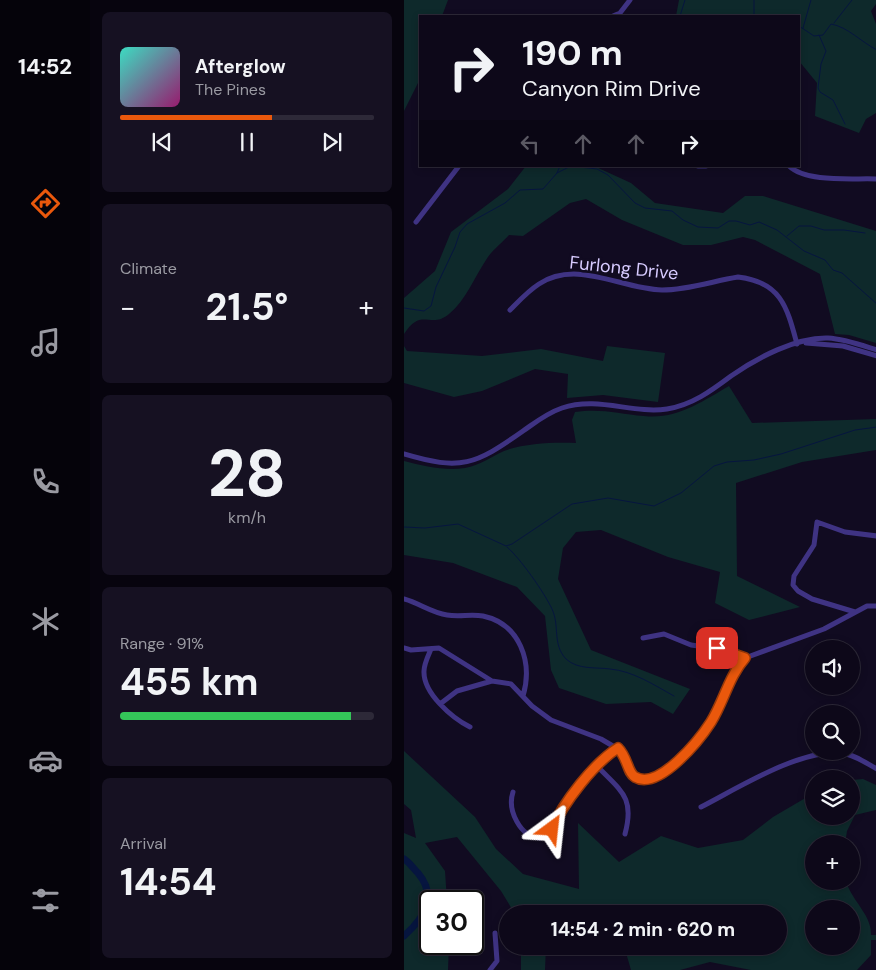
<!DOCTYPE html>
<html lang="en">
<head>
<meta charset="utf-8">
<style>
	:root { --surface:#0d0819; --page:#161122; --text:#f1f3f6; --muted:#9a9aa2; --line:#2d2938; --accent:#ea580c }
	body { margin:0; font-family:"DM Sans",sans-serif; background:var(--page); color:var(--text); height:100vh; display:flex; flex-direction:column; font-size:19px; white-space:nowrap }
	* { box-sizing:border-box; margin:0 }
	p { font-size:16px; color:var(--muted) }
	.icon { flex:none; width:28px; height:28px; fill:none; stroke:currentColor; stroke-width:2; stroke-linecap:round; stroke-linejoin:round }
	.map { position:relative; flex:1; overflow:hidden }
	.side { display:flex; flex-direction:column; gap:12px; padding:12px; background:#07040e; width:314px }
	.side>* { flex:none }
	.guide { position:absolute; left:15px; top:15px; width:381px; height:152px; border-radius:0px; box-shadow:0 2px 8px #0003,0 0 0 1px var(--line); background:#0d0819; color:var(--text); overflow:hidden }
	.buttons { position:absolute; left:401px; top:640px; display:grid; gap:10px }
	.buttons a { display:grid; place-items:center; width:55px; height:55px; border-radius:50%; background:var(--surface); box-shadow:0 2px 8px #0003,0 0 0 1px var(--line); font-size:25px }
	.speed { position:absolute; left:15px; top:890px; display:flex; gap:10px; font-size:25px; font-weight:700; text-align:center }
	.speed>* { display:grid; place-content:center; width:65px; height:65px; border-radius:50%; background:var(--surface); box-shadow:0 2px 8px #0003,0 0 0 1px var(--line); line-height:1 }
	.speed .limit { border:2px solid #111; border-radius:8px; background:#fff; color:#111 }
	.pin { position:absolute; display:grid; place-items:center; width:42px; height:42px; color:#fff; margin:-21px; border-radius:10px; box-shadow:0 2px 8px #0006 }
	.me { position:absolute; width:55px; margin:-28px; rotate:30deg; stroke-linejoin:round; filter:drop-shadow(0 0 4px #0008) }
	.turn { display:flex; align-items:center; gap:18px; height:105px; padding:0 20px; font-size:22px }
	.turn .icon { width:65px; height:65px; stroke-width:2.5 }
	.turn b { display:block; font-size:35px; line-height:42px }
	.lanes { display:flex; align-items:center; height:48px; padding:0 20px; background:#0003; justify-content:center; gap:25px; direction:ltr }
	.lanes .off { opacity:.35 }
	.big { font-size:38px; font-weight:700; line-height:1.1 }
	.side .tile { flex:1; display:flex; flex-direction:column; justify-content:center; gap:8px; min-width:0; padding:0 18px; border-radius:8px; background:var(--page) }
	.side .dial { align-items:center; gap:0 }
	.dial b { font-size:65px; line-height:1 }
	.song { display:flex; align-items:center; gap:15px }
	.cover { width:60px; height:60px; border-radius:8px; background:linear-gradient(135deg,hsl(170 70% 55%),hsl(320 70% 35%)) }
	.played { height:5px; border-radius:2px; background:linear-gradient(90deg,var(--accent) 60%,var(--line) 60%) }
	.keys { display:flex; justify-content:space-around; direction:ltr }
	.heat { display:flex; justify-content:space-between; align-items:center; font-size:28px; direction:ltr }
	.charge { height:8px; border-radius:4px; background:linear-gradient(90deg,#34c759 91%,var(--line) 0) }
	.trip { position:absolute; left:95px; top:905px; width:288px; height:50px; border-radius:25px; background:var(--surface); box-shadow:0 2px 8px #0003,0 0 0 1px var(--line); font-weight:700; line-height:50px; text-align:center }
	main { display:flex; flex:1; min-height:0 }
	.tabs { display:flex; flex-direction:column; width:90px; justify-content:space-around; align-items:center; background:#05030a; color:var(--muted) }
	.tabs .icon { width:35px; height:35px }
	.tabs .current { color:var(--accent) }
	.tabs b { font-size:22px; color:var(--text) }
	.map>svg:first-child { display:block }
	.green { fill:#0e292b; fill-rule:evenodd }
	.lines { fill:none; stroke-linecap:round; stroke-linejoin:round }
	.stream { stroke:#06153f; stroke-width:1 }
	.river { stroke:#06153f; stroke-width:7 }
	.minor { stroke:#3f3383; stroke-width:5 }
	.route-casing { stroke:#983908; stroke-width:12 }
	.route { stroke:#ea580c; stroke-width:9 }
	.labels { text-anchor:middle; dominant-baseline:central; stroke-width:5; stroke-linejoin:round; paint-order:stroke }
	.street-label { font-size:18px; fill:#d7cbff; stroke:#110b21 }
</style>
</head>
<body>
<main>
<nav class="tabs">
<b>14:52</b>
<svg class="icon current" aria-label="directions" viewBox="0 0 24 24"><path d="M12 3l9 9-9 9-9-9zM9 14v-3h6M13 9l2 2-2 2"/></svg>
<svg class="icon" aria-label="music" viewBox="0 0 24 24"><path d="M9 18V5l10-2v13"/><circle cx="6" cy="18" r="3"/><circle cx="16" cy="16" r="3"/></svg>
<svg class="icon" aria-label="phone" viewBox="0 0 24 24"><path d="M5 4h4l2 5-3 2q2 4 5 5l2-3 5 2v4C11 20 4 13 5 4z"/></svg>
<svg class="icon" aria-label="climate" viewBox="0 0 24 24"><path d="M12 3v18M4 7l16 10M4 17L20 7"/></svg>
<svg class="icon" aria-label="car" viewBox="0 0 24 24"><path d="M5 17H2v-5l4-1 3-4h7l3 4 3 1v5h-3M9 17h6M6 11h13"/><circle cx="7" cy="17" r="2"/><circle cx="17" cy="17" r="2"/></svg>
<svg class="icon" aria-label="filters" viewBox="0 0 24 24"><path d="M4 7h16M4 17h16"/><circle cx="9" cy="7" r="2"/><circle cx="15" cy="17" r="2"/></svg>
</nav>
<section class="side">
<div class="tile">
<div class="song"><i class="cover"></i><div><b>Afterglow</b><p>The Pines</p></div></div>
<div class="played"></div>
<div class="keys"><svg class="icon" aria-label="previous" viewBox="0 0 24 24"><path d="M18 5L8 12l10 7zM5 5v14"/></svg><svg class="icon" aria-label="pause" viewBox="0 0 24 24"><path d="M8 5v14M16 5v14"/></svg><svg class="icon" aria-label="next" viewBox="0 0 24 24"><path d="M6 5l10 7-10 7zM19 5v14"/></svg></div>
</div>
<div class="tile"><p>Climate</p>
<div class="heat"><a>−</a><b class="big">21.5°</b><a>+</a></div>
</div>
<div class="tile dial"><b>28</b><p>km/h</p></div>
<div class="tile"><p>Range · 91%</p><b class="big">455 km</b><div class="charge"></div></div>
<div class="tile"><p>Arrival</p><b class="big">14:54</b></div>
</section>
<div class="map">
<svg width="473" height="970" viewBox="0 0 473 970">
	<rect width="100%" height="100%" fill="#110b21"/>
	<path class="green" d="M0 0H44L38 16H16V79L0 111Z
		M275 0H472V4L467 11 472 24V113L462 119 455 133 411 116 413 83 395 61V16H272Z
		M122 166H190L227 183 251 203 319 213 341 196H359L472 231V343L445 335 431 334 416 274 351 240 339 237 307 245H279L218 220 182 199 166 203 119 236 105 235C98 243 87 251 82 260 70 278 62 300 45 314 26 330 18 306 0 334V298L31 271 47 232 104 189Z
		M0 346 3 351 78 356 137 349 199 361 203 346 261 353 254 402 199 395 163 398 164 374 131 369 78 391 50 397 0 383Z
		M325 386 348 423 472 419V450L398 462 332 483 333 576 396 607 345 620 311 603 316 572 264 557 197 530 172 532 159 548 154 579 187 650 286 689 269 714 247 702 202 704 155 688 147 670 141 616 113 587 49 563 0 555V461C20 466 40 471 61 468 76 465 87 457 100 451 121 443 150 442 172 443L168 420 171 412C197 408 215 414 240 416 272 420 299 401 325 386Z
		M0 751 71 817 92 849 119 874 175 889 174 823 215 862 257 836 294 848 339 840 369 817 410 793V816H448V780L459 779 472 785V810L451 815 443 831 441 844H410V881H442C447 900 468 915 467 935H472V940H467V955L453 970H347L306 962 276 970H227L220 946H374V914H111L97 891 53 837 21 843 41 871 43 901H26V944H45L44 970H0V833L12 838 7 810 0 804ZM410 909H448V946H410Z
		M117 946H142L141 970H117Z"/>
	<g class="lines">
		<path class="stream" d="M350 0V16
			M276 16 281 0
			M430 23 448 0
			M395 26 410 36 419 35 427 24C444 27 457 42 473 50
			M399 28 407 0
			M415 35 422 51 417 64 414 88 416 92 429 100 441 124
			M153 173 167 166 193 169 204 175 231 203 241 208 268 211 279 220 294 227 314 228 325 221H332L346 225 355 222 373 230 400 251 421 260 429 270 438 273 473 304
			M383 236 395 226H407L420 230H440L461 233
			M0 308 20 311 27 306 32 287 51 247 56 232 63 224 101 203 116 190 139 189 153 173 156 166
			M0 527 21 528 54 524 102 546 108 544 168 504 204 498 250 506 277 493 310 466 323 462 350 460 377 454 451 430 473 427
			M103 547C116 558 140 592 148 609 156 626 148 644 162 659 174 670 192 667 206 669 229 671 250 685 270 696"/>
		<path class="river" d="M0 859C6 863 9 868 14 873 34 897 20 918 0 936"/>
		<path class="minor" d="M209 16 216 13 226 0
			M294 166H302
			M385 166C403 183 448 178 473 179
			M12 222 55 166
			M106 310C115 301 124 291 135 284 173 259 217 289 258 290 284 290 309 281 334 277 377 282 383 307 393 344
			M402 343 439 346 473 356
			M0 454C57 471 71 465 119 431 132 422 143 413 158 408 194 396 228 414 263 409 288 405 307 391 327 376 353 358 392 337 424 338 441 339 457 345 473 350
			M0 599C15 603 28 613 43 615 55 617 67 614 79 616 116 624 129 662 119 696
			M451 612 408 599 394 591 389 585 390 576 410 545 413 522 441 532 473 536
			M239 638 260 634 287 645 323 650 341 658
			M0 648 7 650 35 648 88 681 107 684 128 706 147 720 197 739 214 749 221 755 228 775 238 779 253 776 272 763 298 734 317 703 334 665 341 658 420 629 463 606H473
			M27 649C24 656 20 664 20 671 19 693 48 718 66 727
			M36 704 53 691 88 681
			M193 766C217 791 231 797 221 834
			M109 792C103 810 116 837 136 838 148 831 150 822 158 812 174 789 190 763 214 749
			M297 807C334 788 396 749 437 753 449 754 462 763 473 769
			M86 970 93 961 91 933"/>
	</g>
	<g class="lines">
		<defs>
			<path id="route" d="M148 829C159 803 190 763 214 748 224 758 223 772 231 777 255 791 296 739 307 722 320 701 325 676 341 658L313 648"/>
		</defs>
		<use href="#route" class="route-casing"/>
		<use href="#route" class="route"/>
	</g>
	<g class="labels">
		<g class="street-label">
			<text transform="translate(220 268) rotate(6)">Furlong Drive</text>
		</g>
	</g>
</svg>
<div class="buttons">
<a><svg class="icon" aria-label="sound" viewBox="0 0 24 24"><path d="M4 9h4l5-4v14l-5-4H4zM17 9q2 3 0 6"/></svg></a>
<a><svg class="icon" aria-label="search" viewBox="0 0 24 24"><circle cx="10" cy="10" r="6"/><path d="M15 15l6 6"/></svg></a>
<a><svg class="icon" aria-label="layers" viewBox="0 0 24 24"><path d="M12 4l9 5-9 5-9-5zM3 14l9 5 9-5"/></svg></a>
<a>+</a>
<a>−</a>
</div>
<div class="speed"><div class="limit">30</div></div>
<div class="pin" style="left:313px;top:648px;background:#d93025"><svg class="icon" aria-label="arrive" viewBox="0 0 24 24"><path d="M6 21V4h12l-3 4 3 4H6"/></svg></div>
<svg class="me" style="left:148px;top:829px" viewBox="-20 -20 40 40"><path d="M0-17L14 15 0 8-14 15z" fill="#ea580c" stroke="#fff" stroke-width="4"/></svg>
<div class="trip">14:54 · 2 min · 620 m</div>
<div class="guide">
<div class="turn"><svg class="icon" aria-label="right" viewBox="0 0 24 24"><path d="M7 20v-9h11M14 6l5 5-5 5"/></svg><div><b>190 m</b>Canyon Rim Drive</div></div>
<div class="lanes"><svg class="icon off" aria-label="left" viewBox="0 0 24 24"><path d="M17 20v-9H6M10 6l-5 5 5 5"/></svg><svg class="icon off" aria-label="ahead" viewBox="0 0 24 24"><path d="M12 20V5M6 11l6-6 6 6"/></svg><svg class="icon off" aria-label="ahead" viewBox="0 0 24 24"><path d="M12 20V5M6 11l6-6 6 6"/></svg><svg class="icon" aria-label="right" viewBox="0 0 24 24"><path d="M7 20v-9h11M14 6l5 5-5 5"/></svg></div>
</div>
</div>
</main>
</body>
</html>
